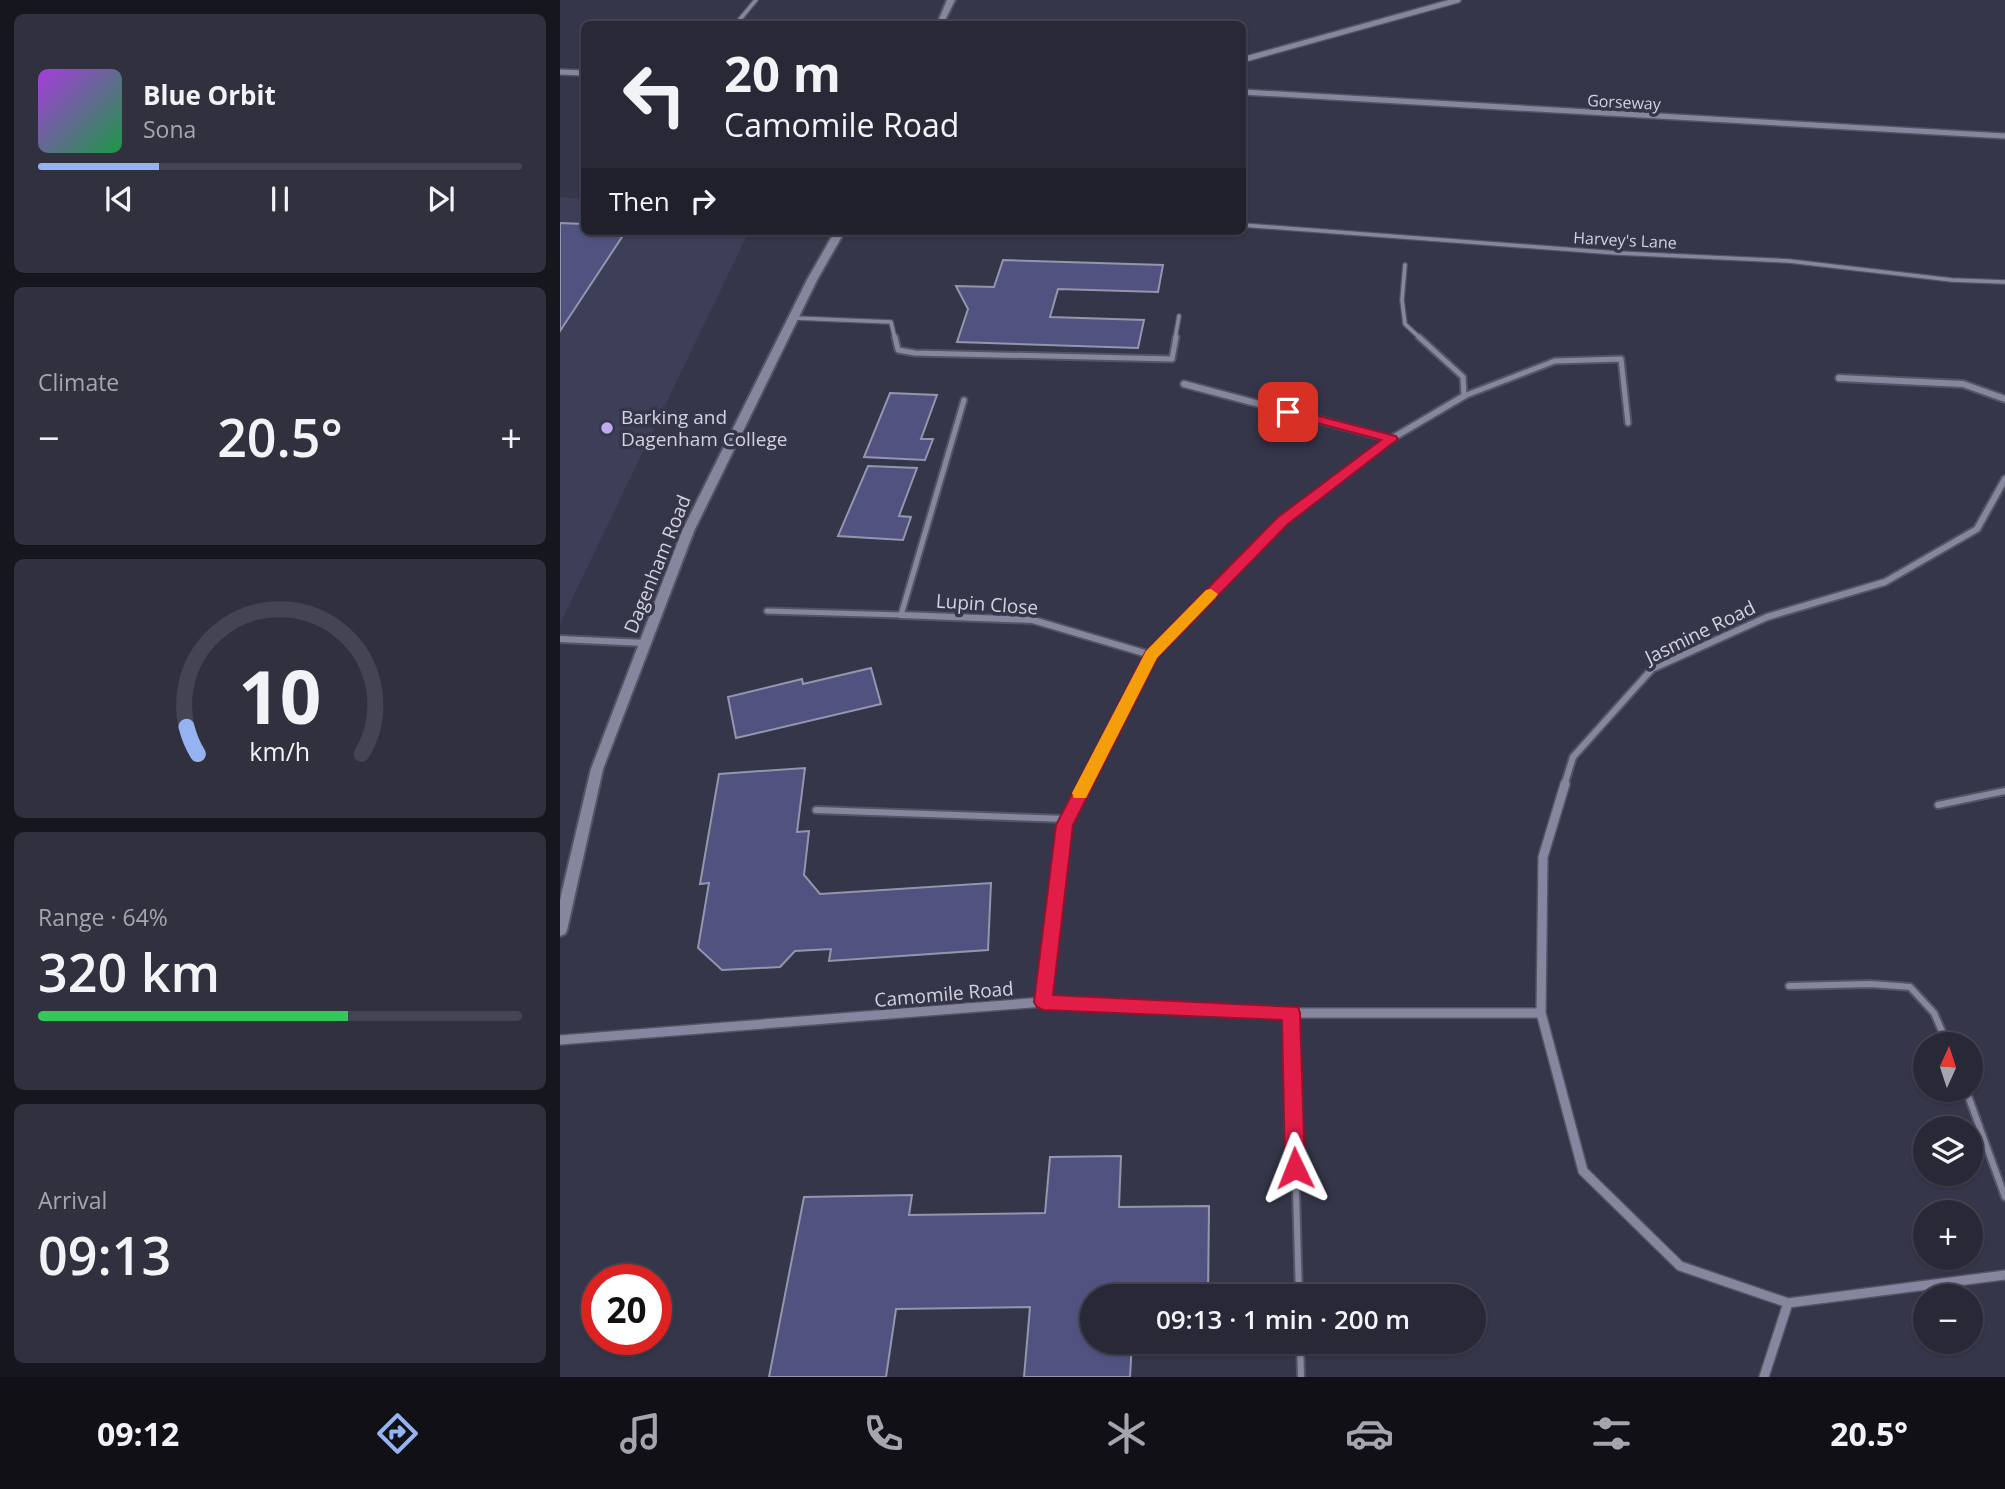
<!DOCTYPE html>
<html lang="en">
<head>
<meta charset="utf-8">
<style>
	:root { --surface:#282837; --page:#30303f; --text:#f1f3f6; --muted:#a5a6ad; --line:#444452; --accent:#95b2f1 }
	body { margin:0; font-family:"Open Sans",sans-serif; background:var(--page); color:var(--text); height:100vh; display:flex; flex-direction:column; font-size:26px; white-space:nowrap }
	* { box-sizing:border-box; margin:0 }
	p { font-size:23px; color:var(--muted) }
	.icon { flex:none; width:38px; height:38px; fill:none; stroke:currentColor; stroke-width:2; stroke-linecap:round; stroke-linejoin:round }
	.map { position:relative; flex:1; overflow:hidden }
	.side { display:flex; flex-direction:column; gap:14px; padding:14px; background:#16161e; width:560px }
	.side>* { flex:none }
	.banner { position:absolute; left:21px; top:21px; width:665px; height:214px; border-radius:10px; box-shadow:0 2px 5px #0004,0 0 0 2px var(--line); background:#282837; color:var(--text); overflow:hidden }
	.needle { width:46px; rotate:3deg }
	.fabs { position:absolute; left:1353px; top:1032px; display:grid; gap:14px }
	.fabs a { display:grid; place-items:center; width:70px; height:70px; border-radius:50%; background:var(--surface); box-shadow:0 2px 5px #0004,0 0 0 2px var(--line); font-size:35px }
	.speed { position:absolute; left:21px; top:1264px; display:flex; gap:14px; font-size:35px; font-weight:700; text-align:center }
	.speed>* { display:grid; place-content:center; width:91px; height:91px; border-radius:50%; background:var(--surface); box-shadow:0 2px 5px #0004,0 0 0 2px var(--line); line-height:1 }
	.speed .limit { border:10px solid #d22; background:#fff; color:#111 }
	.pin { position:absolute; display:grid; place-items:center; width:60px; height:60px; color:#fff; margin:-30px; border-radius:14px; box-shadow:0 4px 10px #0006 }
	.me { position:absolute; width:77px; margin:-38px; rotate:358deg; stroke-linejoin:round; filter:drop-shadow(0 0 5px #0008) }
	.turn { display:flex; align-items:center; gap:24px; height:147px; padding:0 28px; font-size:32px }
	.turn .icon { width:91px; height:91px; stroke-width:2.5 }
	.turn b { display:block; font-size:49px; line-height:60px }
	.then { display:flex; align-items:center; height:66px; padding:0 28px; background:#0003; gap:14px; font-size:26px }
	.big { font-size:52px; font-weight:600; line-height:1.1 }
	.side .widget { flex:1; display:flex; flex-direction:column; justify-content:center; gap:10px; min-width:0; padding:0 24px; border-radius:10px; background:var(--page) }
	.side .dial { align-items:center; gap:0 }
	.dial svg { height:182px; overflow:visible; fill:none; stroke:var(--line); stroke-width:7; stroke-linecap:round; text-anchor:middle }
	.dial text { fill:var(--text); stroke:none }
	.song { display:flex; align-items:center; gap:21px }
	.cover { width:84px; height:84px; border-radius:10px; background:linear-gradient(135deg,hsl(280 70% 55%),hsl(140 70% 35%)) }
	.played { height:7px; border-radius:4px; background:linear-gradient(90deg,var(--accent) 25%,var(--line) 25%) }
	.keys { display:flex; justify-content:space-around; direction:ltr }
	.heat { display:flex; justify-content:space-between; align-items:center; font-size:38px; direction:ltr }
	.charge { height:10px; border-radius:5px; background:linear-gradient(90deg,#34c759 64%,var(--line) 0) }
	.trip { position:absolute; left:520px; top:1284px; width:406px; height:70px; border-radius:35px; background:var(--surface); box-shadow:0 2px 5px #0004,0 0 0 2px var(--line); font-weight:600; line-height:70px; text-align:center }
	.tabs { display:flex; height:112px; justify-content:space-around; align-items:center; background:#101016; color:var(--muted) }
	.tabs .icon { width:49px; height:49px }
	.tabs .current { color:var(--accent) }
	.tabs b { font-size:32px; color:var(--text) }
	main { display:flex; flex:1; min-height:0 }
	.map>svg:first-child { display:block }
	.built { fill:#3d3e58 }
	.building { fill:#51527f; stroke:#9496ad; stroke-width:2 }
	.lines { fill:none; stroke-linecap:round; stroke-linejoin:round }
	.service-far2-casing { stroke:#535464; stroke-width:6 }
	.service-far1-casing { stroke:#535464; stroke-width:9 }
	.service-casing { stroke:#535464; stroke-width:10 }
	.minor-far2-casing { stroke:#535464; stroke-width:8 }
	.minor-far1-casing { stroke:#535464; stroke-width:10 }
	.minor-casing { stroke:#535464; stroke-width:12 }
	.tertiary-casing { stroke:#535464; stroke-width:4 }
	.service-far2 { stroke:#86879e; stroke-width:3.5 }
	.service-far1 { stroke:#86879e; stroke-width:5 }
	.service { stroke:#86879e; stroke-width:6 }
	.minor-far2 { stroke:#86879e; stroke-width:5 }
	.minor-far1 { stroke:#86879e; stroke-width:6 }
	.minor { stroke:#86879e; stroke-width:9 }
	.tertiary { fill:#86879e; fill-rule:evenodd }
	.route { fill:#e11d48; stroke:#92132f; stroke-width:2 }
	.slow { fill:#f59e0b }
	.poi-dot { fill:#c1a8f3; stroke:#353649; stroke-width:2.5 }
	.labels { text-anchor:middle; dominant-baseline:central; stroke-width:7; stroke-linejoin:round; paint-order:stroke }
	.far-street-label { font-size:16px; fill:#d2d3df; stroke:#353649 }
	.poi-label { font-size:19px; fill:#d2d3df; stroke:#353649; text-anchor:start }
	.street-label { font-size:19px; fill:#d2d3df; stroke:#353649 }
</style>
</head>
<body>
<main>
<section class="side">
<div class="widget">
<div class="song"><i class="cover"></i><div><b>Blue Orbit</b><p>Sona</p></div></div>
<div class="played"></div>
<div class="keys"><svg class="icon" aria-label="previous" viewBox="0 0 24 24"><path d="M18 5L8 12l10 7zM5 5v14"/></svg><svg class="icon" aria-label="pause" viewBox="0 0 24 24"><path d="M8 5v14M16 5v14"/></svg><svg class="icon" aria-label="next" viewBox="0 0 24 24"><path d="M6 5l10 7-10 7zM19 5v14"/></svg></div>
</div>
<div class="widget"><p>Climate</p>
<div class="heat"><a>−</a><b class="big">20.5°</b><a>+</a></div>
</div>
<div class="widget dial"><svg viewBox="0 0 100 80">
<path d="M14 69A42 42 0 1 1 86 69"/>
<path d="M14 69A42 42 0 0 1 9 57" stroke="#95b2f1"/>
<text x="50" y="56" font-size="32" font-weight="700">10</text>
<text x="50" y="72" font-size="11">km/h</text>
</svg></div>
<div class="widget"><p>Range · 64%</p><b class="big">320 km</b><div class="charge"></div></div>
<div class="widget"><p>Arrival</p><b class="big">09:13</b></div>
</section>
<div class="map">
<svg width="1445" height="1377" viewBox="0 0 1445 1377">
	<rect width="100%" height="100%" fill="#353649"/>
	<path class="built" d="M0 197 24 199V231H189L0 624Z"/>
	<path class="building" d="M0 223 24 224V231H66L0 331Z
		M443 260 603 265 598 292 498 289 490 317 584 320 578 348 397 342 408 309 396 286 434 287Z
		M330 393 377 395 361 439H373L365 460 304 457Z
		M308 466 357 468 339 516 351 517 343 540 278 536Z
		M311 668 321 704 176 738 168 697 242 679 243 684Z
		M245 768 237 832 249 831 244 875 260 894 431 883 428 950 269 961 271 949 235 951 220 967 162 970 138 948 149 883 140 884 159 774Z
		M561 1156 559 1207 649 1206 648 1297H532V1342H572L570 1377H464L470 1307 336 1309 326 1377H209L244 1197 352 1195 349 1215 485 1213 490 1157Z"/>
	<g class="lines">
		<defs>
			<path id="service-far2" d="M176 24 196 0
				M682 225 1057 253 1229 261 1392 280 1445 282
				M845 265 842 300 845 324 861 339
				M234 318 331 322 335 339
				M615 339 619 316"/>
			<path id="service-far1" d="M335 337 338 350 355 353 612 359 616 337
				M859 337 903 377 904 396 995 361 1061 359 1068 423
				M207 611 341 615 404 400"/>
			<path id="service" d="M1378 805 1445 791
				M256 810 507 819
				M1229 986 1311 984 1350 987 1374 1013 1388 1045
				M731 1013 739 1297
				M1406 1090 1445 1197
				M740 1342 741 1377"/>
			<path id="minor-far2" d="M682 60 898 0
				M0 72 24 73
				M682 92 1445 136"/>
			<path id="minor-far1" d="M1279 378 1403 384 1445 399
				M624 384 831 439
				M341 615 473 620 591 655
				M0 639 85 643
				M524 786 591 655 723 520 831 439 904 396
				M1004 786 1013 757 1092 669 1207 617 1325 582 1417 529 1445 479"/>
			<path id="minor" d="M1005 784 983 857 981 1013 1023 1171 1120 1266 1228 1303 1445 1275
				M483 1002 504 825 525 784
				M0 1040 483 1002 731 1013H981
				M1204 1377 1228 1303"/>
			<path id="tertiary" d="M387 0H395L383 24H377Z
				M275 231H285L257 280 134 531 43 769 7 930 5 934 0 936V900L31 769 122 531 247 280Z"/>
		</defs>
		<use href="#service-far2" class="service-far2-casing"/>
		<use href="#service-far1" class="service-far1-casing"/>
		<use href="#service" class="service-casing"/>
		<use href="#minor-far2" class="minor-far2-casing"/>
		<use href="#minor-far1" class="minor-far1-casing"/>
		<use href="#minor" class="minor-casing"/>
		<use href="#tertiary" class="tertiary-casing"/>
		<use href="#service-far2" class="service-far2"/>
		<use href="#service-far1" class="service-far1"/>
		<use href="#service" class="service"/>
		<use href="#minor-far2" class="minor-far2"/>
		<use href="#minor-far1" class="minor-far1"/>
		<use href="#minor" class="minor"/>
		<use href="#tertiary" class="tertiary"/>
	</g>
	<path class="route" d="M728 408 836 436 838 439 728 524 597 658 513 825 493 995 738 1007 740 1013 745 1168 742 1174 735 1177 728 1174 725 1168 722 1020 483 1010 477 1007 474 1002 496 825 586 651 718 517 821 440 723 414V409Z"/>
	<path class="slow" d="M651 589 658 594 656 597 597 658 526 798H514L512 793 586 651 646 590Z"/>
	<circle class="poi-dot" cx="47" cy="428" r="7"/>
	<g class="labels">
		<g class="far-street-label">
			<text transform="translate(1064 102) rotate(3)">Gorseway</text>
			<text transform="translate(1065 240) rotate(3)">Harvey's Lane</text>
		</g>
		<g class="poi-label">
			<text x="61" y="417">Barking and<tspan x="61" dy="22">Dagenham College</tspan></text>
		</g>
		<g class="street-label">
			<text transform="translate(97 564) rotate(-68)">Dagenham Road</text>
			<text transform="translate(427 604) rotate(4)">Lupin Close</text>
			<text transform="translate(1140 632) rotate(-26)">Jasmine Road</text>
			<text transform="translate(384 994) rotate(-5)">Camomile Road</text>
		</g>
	</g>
</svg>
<div class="fabs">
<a><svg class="needle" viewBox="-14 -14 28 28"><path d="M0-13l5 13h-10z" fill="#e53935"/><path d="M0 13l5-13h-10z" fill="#a5a6ad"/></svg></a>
<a><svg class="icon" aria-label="layers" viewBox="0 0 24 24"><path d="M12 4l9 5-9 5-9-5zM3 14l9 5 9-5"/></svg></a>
<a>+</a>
<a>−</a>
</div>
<div class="speed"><div class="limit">20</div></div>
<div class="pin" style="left:728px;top:412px;background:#d93025"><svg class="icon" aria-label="arrive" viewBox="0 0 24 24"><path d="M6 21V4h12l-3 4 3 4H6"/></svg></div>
<svg class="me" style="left:735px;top:1168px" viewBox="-20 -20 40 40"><path d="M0-17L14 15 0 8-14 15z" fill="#e11d48" stroke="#fff" stroke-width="4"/></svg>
<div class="trip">09:13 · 1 min · 200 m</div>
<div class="banner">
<div class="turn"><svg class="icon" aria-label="left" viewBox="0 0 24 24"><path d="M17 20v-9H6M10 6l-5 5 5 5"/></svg><div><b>20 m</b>Camomile Road</div></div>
<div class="then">Then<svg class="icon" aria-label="right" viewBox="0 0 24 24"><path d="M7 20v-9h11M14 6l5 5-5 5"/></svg></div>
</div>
</div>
</main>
<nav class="tabs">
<b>09:12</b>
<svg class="icon current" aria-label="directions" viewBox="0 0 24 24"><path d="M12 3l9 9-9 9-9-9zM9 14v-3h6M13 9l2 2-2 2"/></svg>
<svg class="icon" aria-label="music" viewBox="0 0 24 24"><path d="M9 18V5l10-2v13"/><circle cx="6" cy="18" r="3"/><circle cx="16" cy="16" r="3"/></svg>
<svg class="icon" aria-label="phone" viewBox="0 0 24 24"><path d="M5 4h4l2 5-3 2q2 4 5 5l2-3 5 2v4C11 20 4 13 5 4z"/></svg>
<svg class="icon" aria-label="climate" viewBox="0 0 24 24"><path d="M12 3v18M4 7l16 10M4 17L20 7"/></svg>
<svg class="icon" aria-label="car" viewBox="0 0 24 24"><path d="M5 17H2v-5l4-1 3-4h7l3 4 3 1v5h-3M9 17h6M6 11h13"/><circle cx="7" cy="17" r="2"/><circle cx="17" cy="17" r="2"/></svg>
<svg class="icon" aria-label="filters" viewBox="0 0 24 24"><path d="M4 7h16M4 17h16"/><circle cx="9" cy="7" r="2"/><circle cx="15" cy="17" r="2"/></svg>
<b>20.5°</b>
</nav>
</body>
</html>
